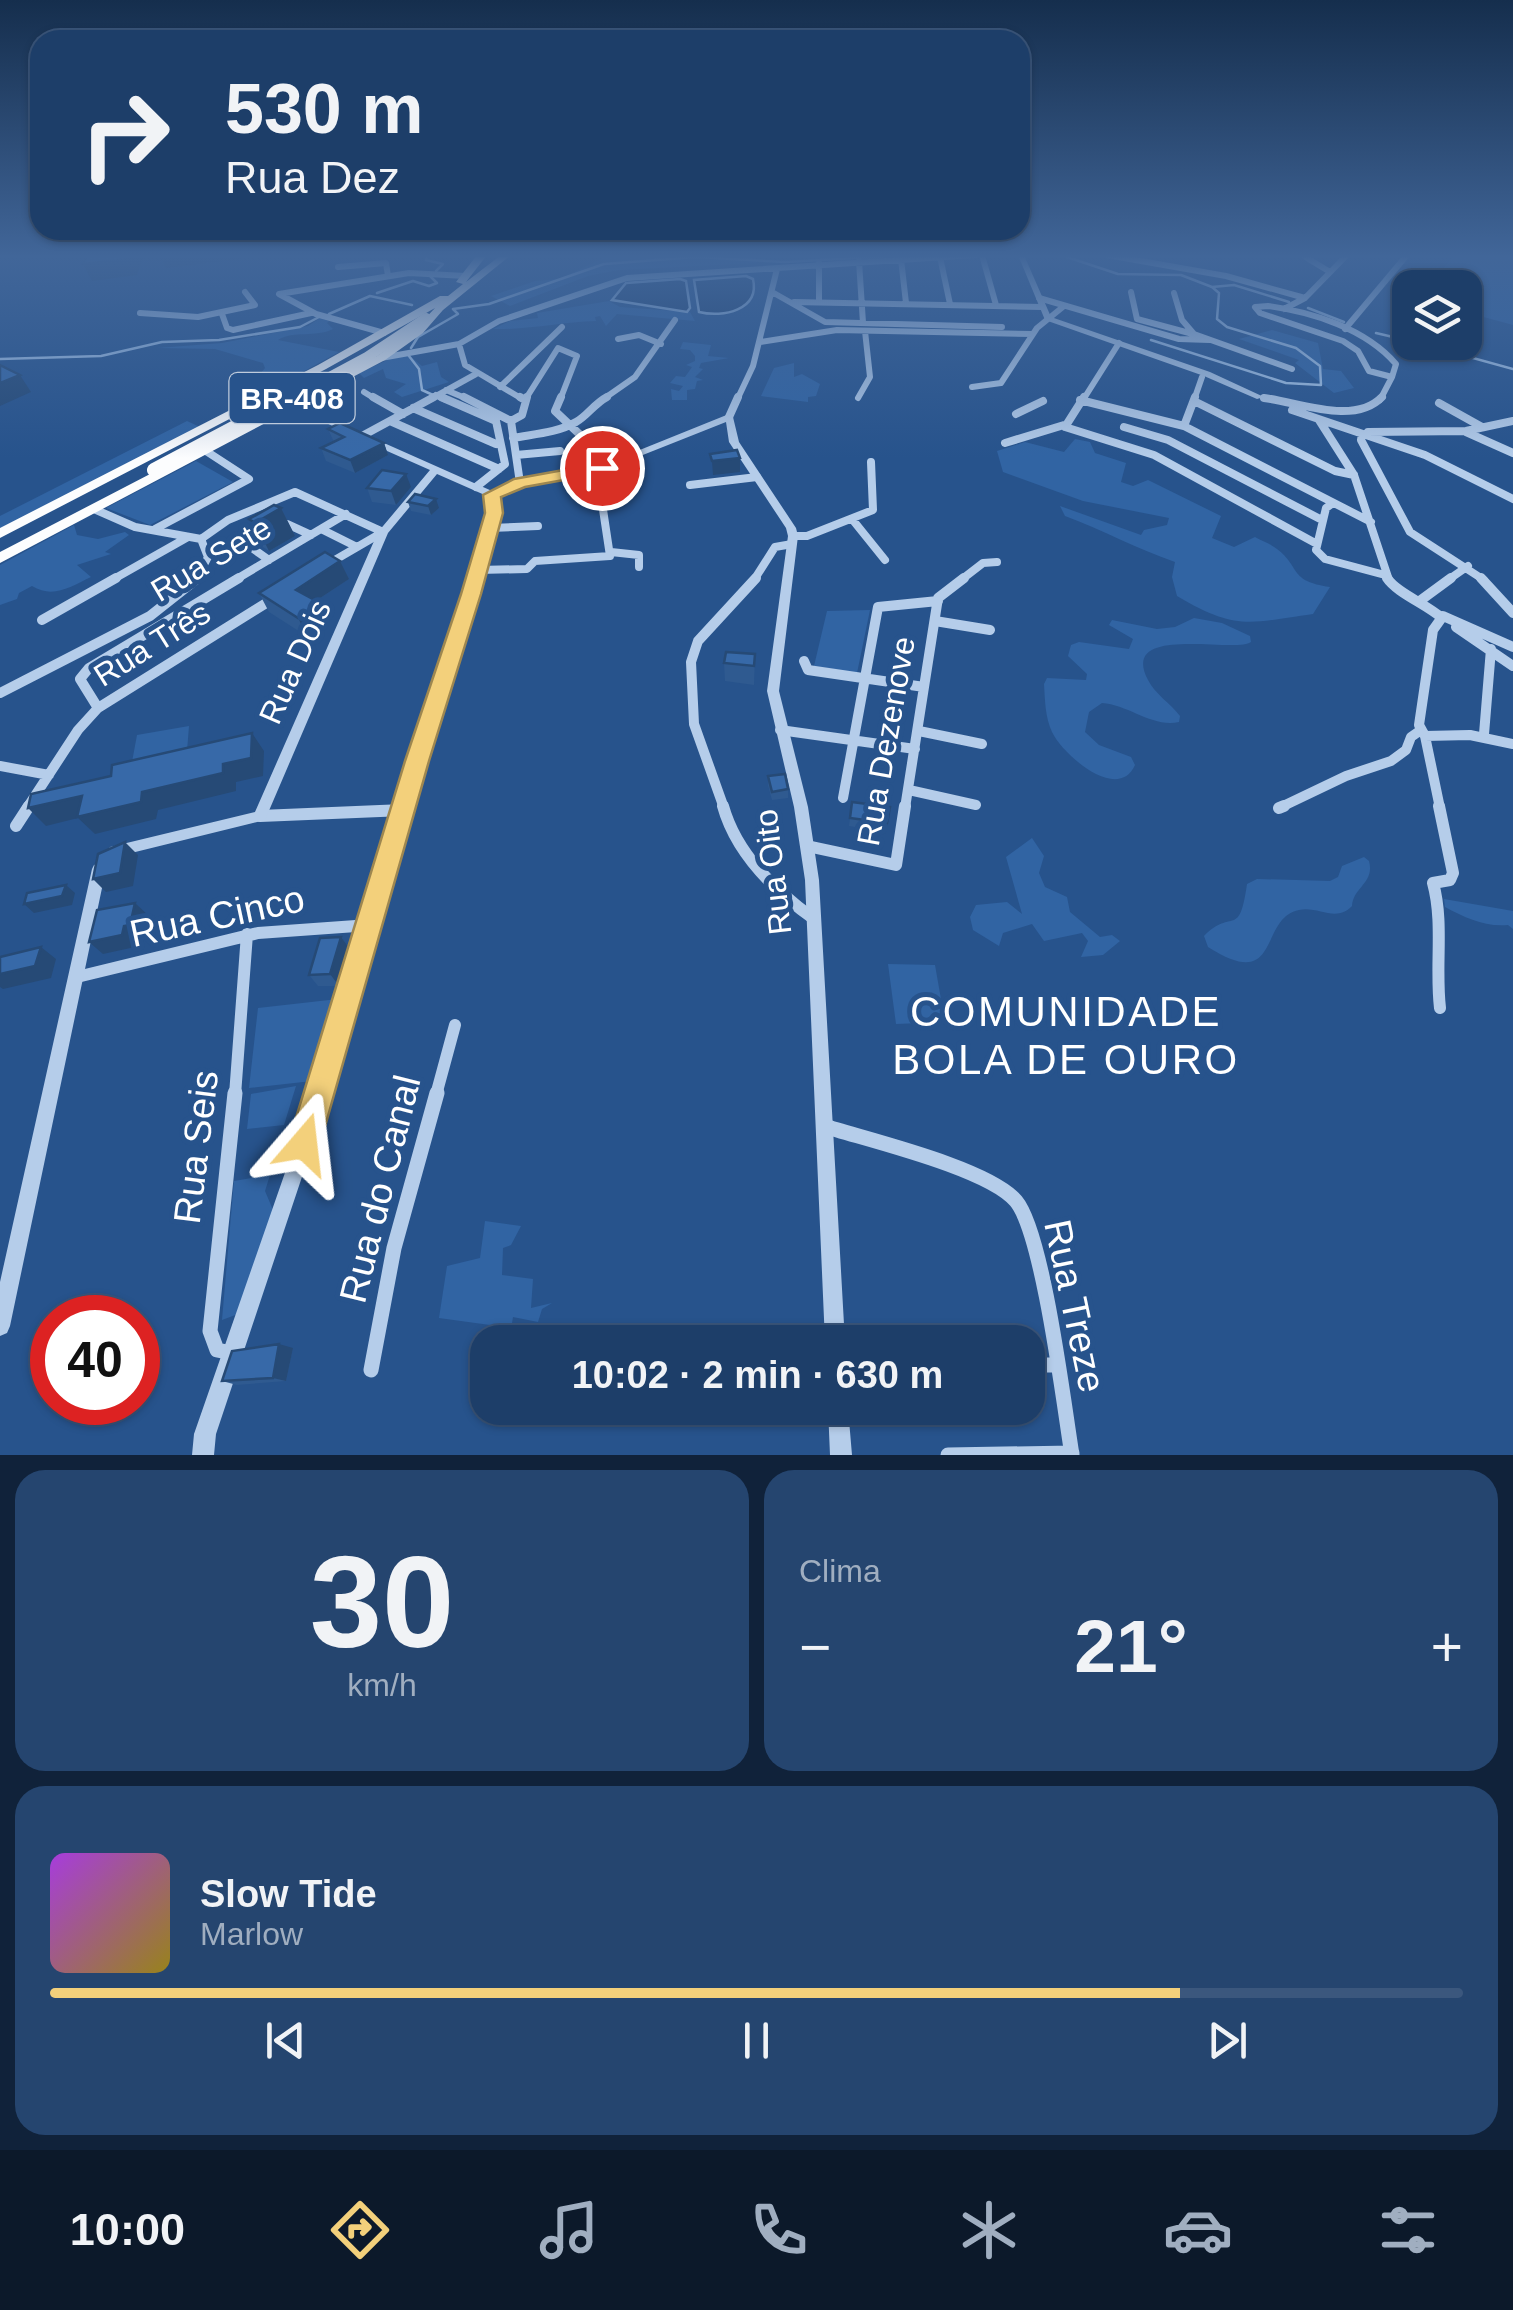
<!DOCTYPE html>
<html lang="pt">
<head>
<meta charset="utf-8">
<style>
	:root { --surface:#1d3e69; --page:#25456f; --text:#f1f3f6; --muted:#a0aec0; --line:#3b577d; --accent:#f3d07b }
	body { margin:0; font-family:Helvetica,sans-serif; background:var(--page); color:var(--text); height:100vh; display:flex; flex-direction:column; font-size:38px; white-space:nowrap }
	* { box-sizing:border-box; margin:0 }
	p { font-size:32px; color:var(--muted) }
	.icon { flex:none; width:55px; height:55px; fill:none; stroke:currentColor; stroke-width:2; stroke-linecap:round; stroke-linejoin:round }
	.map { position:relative; height:1455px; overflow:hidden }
	.panel { display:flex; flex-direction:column; gap:15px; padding:15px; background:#10223a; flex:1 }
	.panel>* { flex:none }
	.guide { position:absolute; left:30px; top:30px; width:1000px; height:210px; border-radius:30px; box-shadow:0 2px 8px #0004,0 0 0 2px var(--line); background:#1d3e69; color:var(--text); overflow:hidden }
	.tools { position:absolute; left:1392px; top:270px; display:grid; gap:20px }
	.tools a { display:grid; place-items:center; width:90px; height:90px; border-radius:20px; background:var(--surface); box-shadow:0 2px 8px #0004,0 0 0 2px var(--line); font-size:50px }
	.speed { position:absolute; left:30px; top:1295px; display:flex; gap:20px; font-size:50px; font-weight:700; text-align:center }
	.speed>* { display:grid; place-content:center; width:130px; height:130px; border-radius:50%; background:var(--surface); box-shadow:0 2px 8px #0004,0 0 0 2px var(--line); line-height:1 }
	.speed .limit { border:15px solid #d22; background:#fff; color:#111 }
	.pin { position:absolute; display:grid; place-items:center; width:85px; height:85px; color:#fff; margin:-42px; border:5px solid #fff; border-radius:50%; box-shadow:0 2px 10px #0007 }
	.me { position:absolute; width:110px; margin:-55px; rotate:17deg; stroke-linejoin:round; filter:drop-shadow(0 0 8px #0008) }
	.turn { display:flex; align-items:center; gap:35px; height:210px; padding:0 30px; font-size:45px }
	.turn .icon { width:130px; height:130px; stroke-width:2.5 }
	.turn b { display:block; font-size:70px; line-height:85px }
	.big { font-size:75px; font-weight:600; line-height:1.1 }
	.panel .tile { flex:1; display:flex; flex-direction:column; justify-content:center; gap:15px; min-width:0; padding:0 35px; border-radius:30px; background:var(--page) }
	.panel .dial { align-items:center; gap:0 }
	.dial b { font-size:130px; line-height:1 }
	.song { display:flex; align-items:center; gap:30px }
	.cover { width:120px; height:120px; border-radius:15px; background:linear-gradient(135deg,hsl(280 70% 55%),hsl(50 70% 35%)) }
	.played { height:10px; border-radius:5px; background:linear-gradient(90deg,var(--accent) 80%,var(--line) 80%) }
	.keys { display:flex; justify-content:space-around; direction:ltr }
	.heat { display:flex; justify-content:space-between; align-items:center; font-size:55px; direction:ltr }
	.panel .tiles { flex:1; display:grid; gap:15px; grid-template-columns:1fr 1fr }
	.tile:last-child { grid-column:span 2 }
	.trip { position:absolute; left:470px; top:1325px; width:575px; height:100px; border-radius:30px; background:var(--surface); box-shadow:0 2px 8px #0004,0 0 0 2px var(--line); font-weight:600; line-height:100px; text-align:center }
	.tab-bar { display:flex; height:160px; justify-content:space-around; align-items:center; background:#0c192a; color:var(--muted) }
	.tab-bar .icon { width:70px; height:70px }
	.tab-bar .active { color:var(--accent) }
	.tab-bar b { font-size:45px; color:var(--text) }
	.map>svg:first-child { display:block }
	.green { fill:#3164a3 }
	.water { fill:#1b3e6c; stroke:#aac8ea; stroke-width:2.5 }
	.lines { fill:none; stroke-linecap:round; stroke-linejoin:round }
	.stream { stroke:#aac8ea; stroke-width:2.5 }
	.minor-far4 { stroke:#b5cdea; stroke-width:6 }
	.minor-far3 { stroke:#b5cdea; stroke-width:8 }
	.minor-far2 { stroke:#b5cdea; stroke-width:10 }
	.minor-far1 { stroke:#b5cdea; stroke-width:12 }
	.minor { stroke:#b5cdea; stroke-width:15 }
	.tertiary { fill:#b5cdea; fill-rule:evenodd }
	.trunk { fill:#fcfdfe; fill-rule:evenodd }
	.trunk-bridge-far1 { stroke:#fcfdfe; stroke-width:10 }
	.trunk-bridge { stroke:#fcfdfe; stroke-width:14 }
	.wall { fill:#2f5a90 }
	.shaded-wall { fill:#264a76 }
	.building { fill:#3769a8; stroke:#264a76; stroke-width:2.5 }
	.route { fill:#f3d07b; stroke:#9e8750; stroke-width:2.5 }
	.labels { text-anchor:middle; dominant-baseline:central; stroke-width:10; stroke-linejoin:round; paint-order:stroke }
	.shield { fill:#27538c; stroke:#becbdc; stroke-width:2.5 }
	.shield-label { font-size:30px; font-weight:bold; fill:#fff }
	.street-label { font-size:32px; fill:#fff; stroke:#27538c }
	.near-street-label { font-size:38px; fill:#fff; stroke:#27538c }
	.near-neighbourhood-label { font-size:42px; letter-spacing:2.5px; fill:#fff; stroke:#27538c }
</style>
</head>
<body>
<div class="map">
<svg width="1513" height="1455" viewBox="0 0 1513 1455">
	<rect width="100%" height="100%" fill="#27538c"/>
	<path class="green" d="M609 255H752L757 259V263L619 270 588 276 510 306 491 296 535 281 560 279Z
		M1455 255H1513V325L1465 312V288L1427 287Z
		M609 301 620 307 690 312 695 321 617 314 606 326 600 316 595 317 596 321C560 322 529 330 493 329L510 321 538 318 537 313Z
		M320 318 329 321 327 323 333 329C315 338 294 330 278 340L339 352 288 380 248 391 268 379 259 375 265 368 263 363 215 349 157 348 222 343 308 326Z
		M1272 330 1318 343 1323 369 1341 371 1354 388 1334 393 1295 363 1299 360 1239 339Z
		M683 342 711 345 708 356 729 358 701 363 699 368 703 369 695 377 703 380 697 381 695 389 687 390V400H672L671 389 679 391 683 386 670 383 676 376 685 377 692 367 686 365 695 361V356L690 350 680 349Z
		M405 352 422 366 437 362 441 377 449 382 402 397 394 392 406 384 386 378 383 369 364 378 359 373Z
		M794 363V377L802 374 820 384 816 396 808 397V402L761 396 774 368Z
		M187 421 200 427 0 531V516Z
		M1075 439 1090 442 1095 453 1126 463 1121 482 1133 486 1148 480 1221 516 1212 538 1234 547 1255 537C1262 541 1271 544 1277 549 1301 567 1288 581 1330 587L1313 614C1249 623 1236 631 1177 596L1172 577 1175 562C1137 549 1103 530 1065 516L1060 506 1141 535 1144 530 1167 525 1169 518 1083 501 1003 472 997 451 1025 442 1064 452Z
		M196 461 233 482 150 525 106 508Z
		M74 525 77 535 98 539 125 532 129 535 105 552 111 554 77 565 91 577C70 587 53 599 32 586L19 593 17 599 0 605V565Z
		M870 610 857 673 814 666 827 611Z
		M1194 618 1222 623 1250 636 1251 642C1235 654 1118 623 1148 680 1155 694 1170 703 1180 716L1179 722C1153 728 1129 705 1102 703L1089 712 1085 732 1099 745 1131 757 1135 765C1118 803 1063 755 1052 732 1045 717 1045 700 1044 684L1047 678 1086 680 1087 674 1068 656 1071 645 1079 642 1129 649 1133 639 1109 625 1112 620 1157 629 1175 627Z
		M189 726 187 751 132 762 137 735Z
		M1032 838 1044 856 1039 873 1045 887 1067 897 1070 912 1100 937 1112 935 1120 941 1103 955 1081 957 1088 941 1082 933 1044 941 1032 924 1003 933 999 946 973 930 970 917 976 905 1007 902 1022 914 1006 857Z
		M1364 857 1369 861C1375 883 1353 887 1352 906 1336 923 1319 906 1299 910 1258 918 1282 994 1208 947L1204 936C1233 907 1239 940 1247 884L1257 879 1330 881 1338 877 1342 866Z
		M1444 899 1513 911V929L1508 925C1484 927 1466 918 1445 907Z
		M888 964 935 965 945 1022 896 1024Z
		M338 999 312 1081 249 1088 258 1008Z
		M296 1086 284 1125 247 1129 251 1094Z
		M270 1175 265 1191 273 1210 238 1314 222 1320 234 1181Z
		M485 1221 521 1226 511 1245 503 1248 502 1275 533 1279 531 1308 552 1303 542 1309 538 1322 513 1317 509 1342 488 1339 490 1325 439 1318 447 1266 480 1258Z"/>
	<path class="water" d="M746 276 753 279C760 310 723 318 699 312L694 280Z
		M680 279 686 281 690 308 687 312 612 300 626 283Z"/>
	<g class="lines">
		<path class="stream" d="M427 255 426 260 443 264 436 271
			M1061 255 1118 274 1181 275 1212 287 1234 285 1289 302
			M377 293 413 281 429 286 437 283 430 276
			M1308 308 1344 322
			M329 314 370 296 412 305
			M1376 333 1410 341
			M1151 340 1286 383 1321 385 1320 366 1296 348 1227 327 1217 319 1219 293 1212 287
			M1415 342 1513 369
			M411 348 418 337 458 314 453 309 489 304 604 264 696 257 785 262 910 255
			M409 356 419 369 422 390 433 395
			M0 359 101 356 162 342 219 340 300 327 321 316"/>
		<path class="minor-far4" d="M982 255 996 305
			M1107 255 1226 276 1305 298
			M1302 255 1330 272
			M940 257 950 304
			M901 259 906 303
			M859 261 863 323
			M819 263V302
			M338 267 386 263 388 276
			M772 292 825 322 1002 327
			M1131 292 1137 319 1193 334
			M1174 293 1182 320 1194 334 1292 369
			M1039 298 1179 339 1210 340
			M794 302 1042 307
			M1268 306C1313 312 1366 329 1396 364L1392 377 1369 371 1358 351 1343 341 1260 313 1255 307Z
			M1284 309 1305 298 1347 255
			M140 313 198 317 255 305 245 292
			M222 314 227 328 233 330 311 313
			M1345 329 1407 255
			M384 333 316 314 279 294 409 273 466 276
			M618 339 639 335 661 344
			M760 342 837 330 1033 334
			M381 358 459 344
			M500 387 562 327
			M972 387 1001 383 1037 328 1064 306
			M446 390 470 400
			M364 392 377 400
			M436 395 446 400
			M858 398 870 377 865 331
			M1264 398 1277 400
			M429 400 476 374
			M524 400 465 365 459 344 499 321 627 278 976 255
			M525 400 558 348 577 356 560 400
			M602 400 635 377 675 320
			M737 400 753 366 777 269
			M1083 400 1119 343
			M1194 400 1202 377
			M1380 400 1392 377"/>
		<path class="minor-far3" d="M373 397 403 414
			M441 397 496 421 505 464 476 487
			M464 397 511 421 520 483
			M520 397 525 400
			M561 397 555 411 612 465
			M1084 397 1065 427 1154 455 1317 544
			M1264 398C1298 402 1354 426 1382 397
			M1080 400 1184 426 1371 522
			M1194 401 1335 471 1354 475
			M1439 403 1482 427
			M413 408 496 444
			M1292 410 1425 455 1513 499
			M1016 414 1043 401
			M729 417 738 397
			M1319 420 1354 475 1389 580
			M390 421 499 469
			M511 421 522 415 527 397
			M1184 426 1195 397
			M1124 427 1168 440 1322 520
			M1368 432 1466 431 1513 421
			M1466 432 1513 453
			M1362 434 1361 440 1410 532 1484 580
			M362 436 434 397
			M513 438C534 434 557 433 576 422 587 416 594 404 607 397
			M1005 443 1064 425
			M516 455 560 451
			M690 485 757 477
			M1333 503 1326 508 1316 550 1325 559 1385 575
			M94 509 135 527 201 539 208 557 196 580
			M852 519 885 560
			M490 528 538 526
			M155 529 249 479 206 451
			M321 529 357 547
			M793 536H807L873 510 871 462
			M201 539 228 520 295 492 383 532 328 564
			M611 552 639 555V567
			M269 560 249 546 287 524 311 535
			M478 570 527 569 535 561 610 556 602 503 588 472
			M112 580 188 537
			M235 580 346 514
			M754 580 775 547 792 544
			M961 580 983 563 997 562
			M1448 580 1468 566"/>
		<path class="minor-far2" d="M1387 578C1397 593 1426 604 1442 618
			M1481 578 1513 613
			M1421 600 1451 578
			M42 620 116 578
			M935 621 990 630
			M1456 627 1513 666
			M804 661 808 670 924 687
			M0 693 150 616 198 578
			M98 708 80 679 89 668 239 578
			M780 730 915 749
			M919 731 982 744
			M1484 734 1491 649
			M1425 736 1470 735 1513 744
			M0 766 49 775
			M909 790 976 805
			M843 798 878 607 938 601
			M27 808 78 730 98 708 276 597
			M724 808 694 724 691 662 698 641 756 578
			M905 808 938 598 964 578
			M1279 808 1346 776 1391 761 1406 750 1411 737 1421 730
			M1440 808 1425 736 1419 725 1433 630 1443 616 1513 647"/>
		<path class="minor-far1" d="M723 806C736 853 775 891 814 919
			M1439 806 1453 873 1450 880 1433 883C1444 923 1435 966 1440 1008
			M1279 808 1284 806
			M260 816 404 810
			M16 826 29 806
			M807 846 896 865 905 806
			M77 977 258 933 370 925
			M235 1095 247 934
			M436 1095 455 1025"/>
		<path class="minor" d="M824 1126C868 1140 988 1168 1016 1201 1043 1233 1064 1406 1072 1455
			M232 1353 217 1350 210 1331 235 1093
			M1028 1365H1057
			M371 1370 394 1248 437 1093
			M948 1455 1072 1453"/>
		<path class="tertiary" d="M1018 255H1024L1051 317 1210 372 1264 397 1257 399 1204 376 1045 320Z
			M285 398 352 428 353 430 346 432 282 403 281 401Z
			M729 414 733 417 739 442 796 528 798 536 779 691 808 807 819 880 845 1342H825L805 880 794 807 767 691 788 536 786 528 729 442 726 422 605 470 522 485 497 496 499 513 476 595 423 761 313 1144 216 1434 214 1455H192L194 1434 295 1144 411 761 466 595 489 513 487 496 437 474 388 533 265 820 115 857 110 855 108 851 110 847 255 812 378 532 430 470 369 443V439H375L492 491 520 480 600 466Z
			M99 863 104 865 106 869 10 1326 7 1333 0 1336V1282L92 869 94 865Z
			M828 1408H848L852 1455H830Z"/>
		<path class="trunk" d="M477 255H487L466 282 501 255H511L443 310 423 333 385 360 0 563V552L377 356 415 329 435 308 326 369 0 538V528L318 365 440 296H448L463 284 456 282Z"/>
		<path class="trunk-bridge-far1" d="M287 400 367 357 426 318"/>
		<path class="trunk-bridge" d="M154 470 292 397"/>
	</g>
	<path class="wall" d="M328 429 384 443 388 455 355 473 326 461 321 448 334 442Z
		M411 487 396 505 372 502 367 488Z
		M408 502 439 508 431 515 411 511Z
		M281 508 295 536 269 551 263 547 249 519Z
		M340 561 349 579 316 601 320 603 329 622 308 637 269 612 259 593Z
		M755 654 754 685 725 681 724 663Z
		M768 776 788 789V798L772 800 768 785Z
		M852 802 890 807 886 832 849 826Z
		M341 937 350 949 339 986H318L309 975Z
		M293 1348 286 1381 237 1385 222 1381Z"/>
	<path class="shaded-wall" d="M131 255H144L137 275 92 281 83 264Z
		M159 255H240L239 259 166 268Z
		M20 375 31 392 0 406V383Z
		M384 443 388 455 355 473 350 460Z
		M740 458V472L713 475 712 461Z
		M406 474 411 487 396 505 391 491Z
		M436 499 439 508 431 515 428 506Z
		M281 508 295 536 269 551 255 523Z
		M340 561 349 579 305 608 296 590Z
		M320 603 329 622 308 637 298 618Z
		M252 733 264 751 263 776 236 782V791L158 810 156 819 95 834 78 818 46 826 28 808 82 796 142 792 223 764Z
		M125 842 138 855 133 886 106 892 93 879Z
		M66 885 75 893 72 905 34 913 24 904Z
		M135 903 148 915 143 937 137 938 135 947 103 954 89 942 124 926Z
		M341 937 350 949 339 986 330 974Z
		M41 947 56 959 51 978 3 989 0 987V974Z
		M279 1344 293 1348 286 1381 273 1378Z"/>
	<path class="building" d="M87 255H131L129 259 83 264Z
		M0 365 20 375 0 383Z
		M340 423 384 443 350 460 321 448 344 437 328 429Z
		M737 450 740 458 712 461 710 454Z
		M382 470 406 474 391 491 367 488Z
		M415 494 436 499 428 506 408 502Z
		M274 505 281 508 255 523 249 519Z
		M325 552 340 561 296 590 320 603 298 618 259 593Z
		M726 652 755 654 754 666 724 663Z
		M252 733 251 758 223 764V773L142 792 141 802 77 817 82 796 28 808 31 794 111 776 112 765Z
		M785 774 788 789 772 792 768 776Z
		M852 802 890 807 887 823 850 818Z
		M125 842 120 873 93 879 98 854Z
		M66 885 62 896 24 904 27 893Z
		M135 903 130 925 124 926 122 935 89 942 97 910Z
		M341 937 330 974 309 975 320 938Z
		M41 947 35 966 0 974V957Z
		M279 1344 273 1378 222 1381 232 1351Z"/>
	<linearGradient id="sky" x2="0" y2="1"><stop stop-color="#152e4d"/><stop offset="0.56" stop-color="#416699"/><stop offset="1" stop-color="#416699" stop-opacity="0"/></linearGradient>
	<rect width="1513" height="458" fill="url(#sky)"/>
	<path class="route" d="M602 463 608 465V472L525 487 501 497 503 513 481 594 429 761 320 1144 315 1155 304 1159 292 1155 288 1144 405 761 461 594 485 513 483 495 514 479Z"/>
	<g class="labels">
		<rect class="shield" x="229.5" y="373" width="125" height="50" rx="8"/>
		<g class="shield-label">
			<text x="292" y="398">BR-408</text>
		</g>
		<g class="street-label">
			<text transform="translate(211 559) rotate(-31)">Rua Sete</text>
			<text transform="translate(152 644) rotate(-32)">Rua Três</text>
			<text transform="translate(295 662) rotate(-66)">Rua Dois</text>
			<text transform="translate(886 741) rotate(-80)">Rua Dezenove</text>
			<text transform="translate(773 872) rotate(-97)">Rua Oito</text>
		</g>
		<g class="near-street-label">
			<text transform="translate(217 916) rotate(-12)">Rua Cinco</text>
			<text transform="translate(196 1147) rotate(-83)">Rua Seis</text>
			<text transform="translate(380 1189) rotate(-76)">Rua do Canal</text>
			<text transform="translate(1075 1306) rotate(78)">Rua Treze</text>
		</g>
		<g class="near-neighbourhood-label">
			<text x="1066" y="1011">COMUNIDADE<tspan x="1066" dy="48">BOLA DE OURO</tspan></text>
		</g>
	</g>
</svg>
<div class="tools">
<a><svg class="icon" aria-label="layers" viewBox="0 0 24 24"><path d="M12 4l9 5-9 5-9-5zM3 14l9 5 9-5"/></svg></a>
</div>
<div class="speed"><div class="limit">40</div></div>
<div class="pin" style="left:602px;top:468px;background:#d93025"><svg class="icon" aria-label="arrive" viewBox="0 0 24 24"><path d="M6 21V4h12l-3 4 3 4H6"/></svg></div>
<svg class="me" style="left:304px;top:1144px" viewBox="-20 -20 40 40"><path d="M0-17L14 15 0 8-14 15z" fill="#f3d07b" stroke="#fff" stroke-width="4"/></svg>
<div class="trip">10:02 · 2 min · 630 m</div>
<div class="guide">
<div class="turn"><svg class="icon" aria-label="right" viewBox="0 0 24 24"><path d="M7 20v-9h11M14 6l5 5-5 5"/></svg><div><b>530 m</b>Rua Dez</div></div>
</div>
</div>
<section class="panel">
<div class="tiles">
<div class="tile dial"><b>30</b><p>km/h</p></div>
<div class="tile"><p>Clima</p>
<div class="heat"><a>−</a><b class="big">21°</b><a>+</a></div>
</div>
<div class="tile">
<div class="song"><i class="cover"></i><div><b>Slow Tide</b><p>Marlow</p></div></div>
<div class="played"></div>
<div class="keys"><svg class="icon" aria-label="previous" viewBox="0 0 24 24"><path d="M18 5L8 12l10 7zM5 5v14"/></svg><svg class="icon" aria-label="pause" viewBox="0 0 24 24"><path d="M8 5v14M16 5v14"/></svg><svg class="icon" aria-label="next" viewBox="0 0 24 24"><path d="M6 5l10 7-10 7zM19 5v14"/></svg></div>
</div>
</div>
</section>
<nav class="tab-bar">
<b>10:00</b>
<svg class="icon active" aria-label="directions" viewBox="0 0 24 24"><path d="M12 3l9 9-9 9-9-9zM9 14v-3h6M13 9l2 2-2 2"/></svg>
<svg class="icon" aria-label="music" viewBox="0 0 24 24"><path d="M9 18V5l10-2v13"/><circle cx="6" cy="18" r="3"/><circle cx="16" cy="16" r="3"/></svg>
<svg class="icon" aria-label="phone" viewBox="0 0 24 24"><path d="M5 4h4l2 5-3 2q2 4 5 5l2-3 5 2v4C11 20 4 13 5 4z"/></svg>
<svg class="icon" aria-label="climate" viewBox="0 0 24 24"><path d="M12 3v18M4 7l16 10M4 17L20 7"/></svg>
<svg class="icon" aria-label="car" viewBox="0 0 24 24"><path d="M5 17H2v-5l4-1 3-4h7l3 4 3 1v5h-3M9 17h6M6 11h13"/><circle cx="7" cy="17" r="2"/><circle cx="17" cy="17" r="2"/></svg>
<svg class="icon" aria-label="filters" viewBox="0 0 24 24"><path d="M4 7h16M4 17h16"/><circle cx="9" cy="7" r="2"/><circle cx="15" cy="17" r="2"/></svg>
</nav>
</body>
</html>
